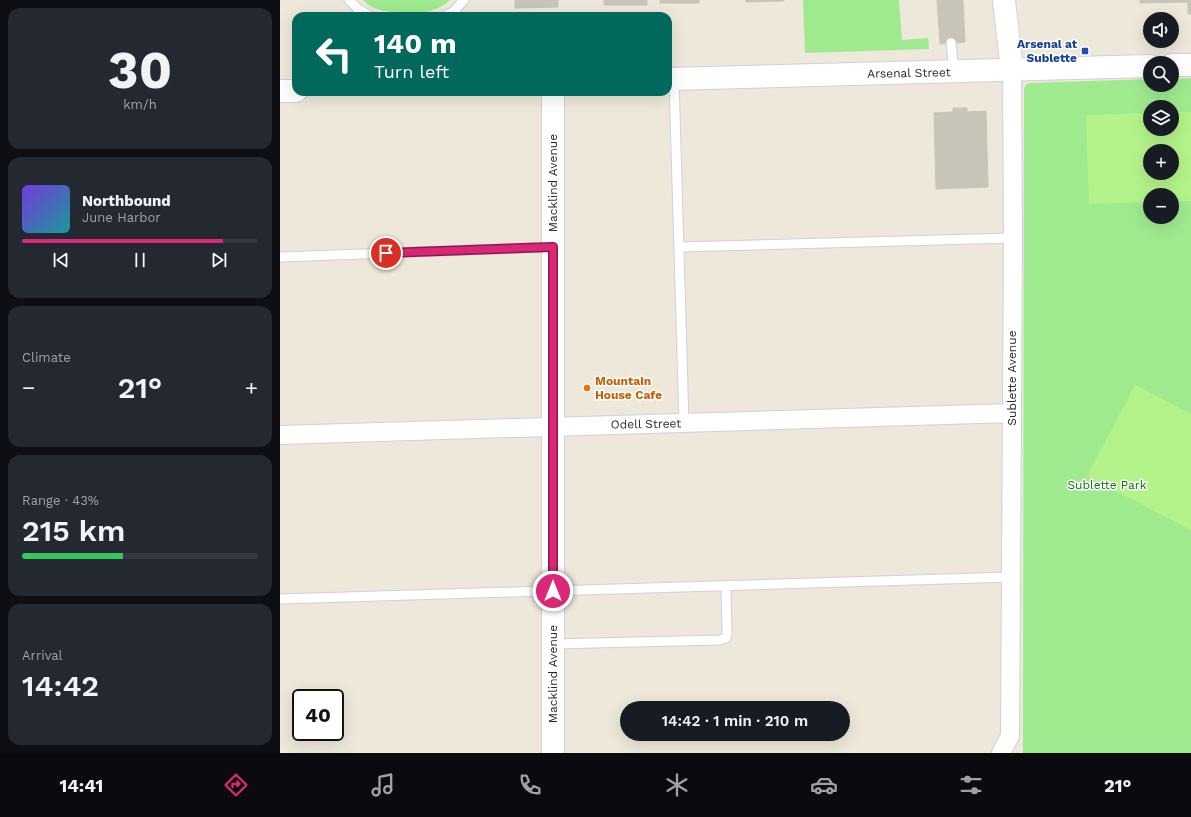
<!DOCTYPE html>
<html lang="en">
<head>
<meta charset="utf-8">
<style>
	:root { --surface:#171b24; --page:#242831; --text:#f1f3f6; --muted:#9ea1a6; --line:#363941; --accent:#db2777 }
	body { margin:0; font-family:"Work Sans",sans-serif; background:var(--page); color:var(--text); height:100vh; display:flex; flex-direction:column; font-size:15px; white-space:nowrap }
	* { box-sizing:border-box; margin:0 }
	p { font-size:13px; color:var(--muted) }
	.icon { flex:none; width:22px; height:22px; fill:none; stroke:currentColor; stroke-width:2; stroke-linecap:round; stroke-linejoin:round }
	.map { position:relative; flex:1; overflow:hidden }
	.details { display:flex; flex-direction:column; gap:8px; padding:8px; background:#0d0f14; width:280px }
	.details>* { flex:none }
	.top-card { position:absolute; left:12px; top:12px; width:380px; height:84px; border-radius:12px; box-shadow:0 4px 16px #0002; background:#00695c; color:#fff; overflow:hidden }
	.fabs { position:absolute; left:863px; top:12px; display:grid; gap:8px }
	.fabs a { display:grid; place-items:center; width:36px; height:36px; border-radius:50%; background:var(--surface); box-shadow:0 4px 16px #0002; font-size:20px }
	.speed { position:absolute; left:12px; top:689px; display:flex; gap:8px; font-size:20px; font-weight:700; text-align:center }
	.speed>* { display:grid; place-content:center; width:52px; height:52px; border-radius:50%; background:var(--surface); box-shadow:0 4px 16px #0002; line-height:1 }
	.speed .limit { border:2px solid #111; border-radius:6px; background:#fff; color:#111 }
	.pin { position:absolute; display:grid; place-items:center; width:34px; height:34px; color:#fff; margin:-17px; border:2px solid #fff; border-radius:50%; box-shadow:0 1px 4px #0007 }
	.me { position:absolute; width:44px; margin:-22px; rotate:0deg; stroke-linejoin:round; filter:drop-shadow(0 0 3px #0008) }
	.turn { display:flex; align-items:center; gap:14px; height:84px; padding:0 16px; font-size:18px }
	.turn .icon { width:52px; height:52px; stroke-width:2.5 }
	.turn b { display:block; font-size:28px; line-height:34px }
	.big { font-size:30px; font-weight:600; line-height:1.1 }
	.details .widget { flex:1; display:flex; flex-direction:column; justify-content:center; gap:6px; min-width:0; padding:0 14px; border-radius:12px; background:var(--page) }
	.details .dial { align-items:center; gap:0 }
	.dial b { font-size:52px; line-height:1 }
	.song { display:flex; align-items:center; gap:12px }
	.cover { width:48px; height:48px; border-radius:6px; background:linear-gradient(135deg,hsl(260 70% 55%),hsl(180 70% 35%)) }
	.played { height:4px; border-radius:2px; background:linear-gradient(90deg,var(--accent) 85%,var(--line) 85%) }
	.keys { display:flex; justify-content:space-around; direction:ltr }
	.heat { display:flex; justify-content:space-between; align-items:center; font-size:22px; direction:ltr }
	.charge { height:6px; border-radius:3px; background:linear-gradient(90deg,#34c759 43%,var(--line) 0) }
	.trip { position:absolute; left:340px; top:701px; width:230px; height:40px; border-radius:20px; background:var(--surface); box-shadow:0 4px 16px #0002; font-weight:600; line-height:40px; text-align:center }
	.menu { display:flex; height:64px; justify-content:space-around; align-items:center; background:#090b0e; color:var(--muted) }
	.menu .icon { width:28px; height:28px }
	.menu .current { color:var(--accent) }
	.menu b { font-size:18px; color:var(--text) }
	main { display:flex; flex:1; min-height:0 }
	.map>svg:first-child { display:block }
	.green { fill:#9fea8f; fill-rule:evenodd }
	.pitch { fill:#b4f38a; fill-rule:evenodd }
	.building { fill:#c8c5b8; stroke:#c9c5b3 }
	.lines { fill:none; stroke-linecap:round; stroke-linejoin:round }
	.service-casing { stroke:#cfcfe4; stroke-width:11 }
	.minor-casing { stroke:#cfcfe4; stroke-width:20 }
	.tertiary-casing { stroke:#cfcfe4; stroke-width:24 }
	.secondary-casing { stroke:#cfcfe4; stroke-width:24 }
	.service { stroke:#fff; stroke-width:9 }
	.minor { stroke:#fff; stroke-width:18 }
	.tertiary { stroke:#fff; stroke-width:22 }
	.secondary { stroke:#fff; stroke-width:22 }
	.route-casing { stroke:#8e194d; stroke-width:10 }
	.route { stroke:#db2777; stroke-width:7 }
	.transit-dot { fill:#1a4fb4; stroke:#fff; stroke-width:1.5 }
	.food-dot { fill:#e8710a; stroke:#fff; stroke-width:1.5 }
	.labels { text-anchor:middle; dominant-baseline:central; stroke-width:3; stroke-linejoin:round; paint-order:stroke }
	.transit-label { font-size:12px; font-weight:bold; fill:#164399; stroke:#fff; text-anchor:end }
	.street-label { font-size:12px; fill:#292929; stroke:#fff }
	.food-label { font-size:12px; font-weight:bold; fill:#c56008; stroke:#fff; text-anchor:start }
	.park-label { font-size:12px; fill:#156e12; stroke:#fff }
</style>
</head>
<body>
<main>
<section class="details">
<div class="widget dial"><b>30</b><p>km/h</p></div>
<div class="widget">
<div class="song"><i class="cover"></i><div><b>Northbound</b><p>June Harbor</p></div></div>
<div class="played"></div>
<div class="keys"><svg class="icon" aria-label="previous" viewBox="0 0 24 24"><path d="M18 5L8 12l10 7zM5 5v14"/></svg><svg class="icon" aria-label="pause" viewBox="0 0 24 24"><path d="M8 5v14M16 5v14"/></svg><svg class="icon" aria-label="next" viewBox="0 0 24 24"><path d="M6 5l10 7-10 7zM19 5v14"/></svg></div>
</div>
<div class="widget"><p>Climate</p>
<div class="heat"><a>−</a><b class="big">21°</b><a>+</a></div>
</div>
<div class="widget"><p>Range · 43%</p><b class="big">215 km</b><div class="charge"></div></div>
<div class="widget"><p>Arrival</p><b class="big">14:42</b></div>
</section>
<div class="map">
<svg width="911" height="753" viewBox="0 0 911 753">
	<rect width="100%" height="100%" fill="#ede8d9"/>
	<path class="green" d="M83 0H170C163 6 154 11 145 12 140 13 134 12 129 12 112 12 96 13 83 0Z
		M523 0H619L622 40 648 38 649 49 525 53Z
		M911 78V753H743L744 88 747 84 750 83 870 79V85H892V79ZM870 107H892V129H870ZM870 151H892V173H870ZM870 195H892V217H870Z"/>
	<path class="pitch" d="M892 112H911V201L892 202V195H870V202L809 204 806 115 870 113V129H892ZM870 151H892V173H870Z
		M855 385 911 414V530L807 476Z"/>
	<path class="building" d="M235 0H278V7L235 8Z
		M324 0H367V5H324Z
		M380 0H419V3H380Z
		M466 0H504V1L466 2Z
		M657 0H683L685 42 660 44Z
		M860 0H911V14H908V2L860 3Z
		M673 108H687V112L706 111 708 187 656 189 654 113 673 112Z"/>
	<g class="lines">
		<defs>
			<path id="service" d="M69 0 78 9 90 16
				M165 16 173 12 184 0
				M671 43 674 71
				M394 79 404 423
				M399 247 733 238
				M0 257 273 247
				M0 599 732 577
				M273 644 440 640 446 638 447 633 446 586"/>
			<path id="minor" d="M0 435 732 413
				M721 753 730 736 733 238 732 71"/>
			<path id="tertiary" d="M724 0 732 71
				M273 92V753"/>
			<path id="secondary" d="M892 65H911
				M388 79 870 66
				M0 91H16"/>
		</defs>
		<use href="#service" class="service-casing"/>
		<use href="#minor" class="minor-casing"/>
		<use href="#tertiary" class="tertiary-casing"/>
		<use href="#secondary" class="secondary-casing"/>
		<use href="#service" class="service"/>
		<use href="#minor" class="minor"/>
		<use href="#tertiary" class="tertiary"/>
		<use href="#secondary" class="secondary"/>
	</g>
	<g class="lines">
		<defs>
			<path id="route" d="M106 253 273 247V591"/>
		</defs>
		<use href="#route" class="route-casing"/>
		<use href="#route" class="route"/>
	</g>
	<rect class="transit-dot" x="801" y="47" width="8" height="8" rx="2"/>
	<circle class="food-dot" cx="307" cy="388" r="4"/>
	<g class="labels">
		<g class="transit-label">
			<text x="797" y="44">Arsenal at<tspan x="797" dy="14">Sublette</tspan></text>
		</g>
		<g class="street-label">
			<text transform="translate(629 73) rotate(-1)">Arsenal Street</text>
			<text transform="translate(273 183) rotate(-90)">Macklind Avenue</text>
			<text transform="translate(732 378) rotate(-90)">Sublette Avenue</text>
			<text transform="translate(366 424) rotate(-1)">Odell Street</text>
			<text transform="translate(273 674) rotate(-90)">Macklind Avenue</text>
		</g>
		<g class="food-label">
			<text x="315" y="381">Mountain<tspan x="315" dy="14">House Cafe</tspan></text>
		</g>
		<g class="park-label">
			<text x="827" y="485">Sublette Park</text>
		</g>
	</g>
</svg>
<div class="fabs">
<a><svg class="icon" aria-label="sound" viewBox="0 0 24 24"><path d="M4 9h4l5-4v14l-5-4H4zM17 9q2 3 0 6"/></svg></a>
<a><svg class="icon" aria-label="search" viewBox="0 0 24 24"><circle cx="10" cy="10" r="6"/><path d="M15 15l6 6"/></svg></a>
<a><svg class="icon" aria-label="layers" viewBox="0 0 24 24"><path d="M12 4l9 5-9 5-9-5zM3 14l9 5 9-5"/></svg></a>
<a>+</a>
<a>−</a>
</div>
<div class="speed"><div class="limit">40</div></div>
<div class="pin" style="left:106px;top:253px;background:#d93025"><svg class="icon" aria-label="arrive" viewBox="0 0 24 24"><path d="M6 21V4h12l-3 4 3 4H6"/></svg></div>
<svg class="me" style="left:273px;top:591px" viewBox="-20 -20 40 40"><circle r="17" fill="#db2777" stroke="#fff" stroke-width="3"/><path d="M0-11L8 9 0 5-8 9z" fill="#fff"/></svg>
<div class="trip">14:42 · 1 min · 210 m</div>
<div class="top-card">
<div class="turn"><svg class="icon" aria-label="left" viewBox="0 0 24 24"><path d="M17 20v-9H6M10 6l-5 5 5 5"/></svg><div><b>140 m</b>Turn left</div></div>
</div>
</div>
</main>
<nav class="menu">
<b>14:41</b>
<svg class="icon current" aria-label="directions" viewBox="0 0 24 24"><path d="M12 3l9 9-9 9-9-9zM9 14v-3h6M13 9l2 2-2 2"/></svg>
<svg class="icon" aria-label="music" viewBox="0 0 24 24"><path d="M9 18V5l10-2v13"/><circle cx="6" cy="18" r="3"/><circle cx="16" cy="16" r="3"/></svg>
<svg class="icon" aria-label="phone" viewBox="0 0 24 24"><path d="M5 4h4l2 5-3 2q2 4 5 5l2-3 5 2v4C11 20 4 13 5 4z"/></svg>
<svg class="icon" aria-label="climate" viewBox="0 0 24 24"><path d="M12 3v18M4 7l16 10M4 17L20 7"/></svg>
<svg class="icon" aria-label="car" viewBox="0 0 24 24"><path d="M5 17H2v-5l4-1 3-4h7l3 4 3 1v5h-3M9 17h6M6 11h13"/><circle cx="7" cy="17" r="2"/><circle cx="17" cy="17" r="2"/></svg>
<svg class="icon" aria-label="filters" viewBox="0 0 24 24"><path d="M4 7h16M4 17h16"/><circle cx="9" cy="7" r="2"/><circle cx="15" cy="17" r="2"/></svg>
<b>21°</b>
</nav>
</body>
</html>
